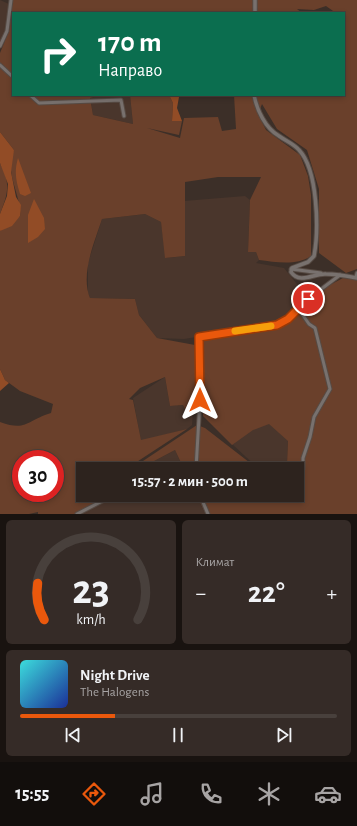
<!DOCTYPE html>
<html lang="ru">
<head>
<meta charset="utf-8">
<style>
	:root { --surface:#2d231e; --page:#352b27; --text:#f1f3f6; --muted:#a7a4a4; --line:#48403c; --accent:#ea580c }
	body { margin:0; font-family:"Alegreya Sans",sans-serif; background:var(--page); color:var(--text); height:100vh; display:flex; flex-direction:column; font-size:15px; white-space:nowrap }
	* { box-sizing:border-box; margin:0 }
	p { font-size:13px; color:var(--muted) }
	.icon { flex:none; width:22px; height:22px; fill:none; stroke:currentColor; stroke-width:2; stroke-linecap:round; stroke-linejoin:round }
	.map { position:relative; height:514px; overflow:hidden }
	.details { display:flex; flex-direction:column; gap:6px; padding:6px; background:#191310; flex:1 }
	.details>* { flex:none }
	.guide { position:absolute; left:12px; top:12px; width:333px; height:84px; border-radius:0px; box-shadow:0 2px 6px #0003,0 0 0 1px var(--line); background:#0b6e4f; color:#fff; overflow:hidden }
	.speed { position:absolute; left:12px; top:450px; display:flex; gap:8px; font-size:20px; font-weight:700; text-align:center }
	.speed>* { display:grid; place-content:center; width:52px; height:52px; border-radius:50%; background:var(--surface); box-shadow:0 2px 6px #0003,0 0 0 1px var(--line); line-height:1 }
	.speed .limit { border:6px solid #d22; background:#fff; color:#111 }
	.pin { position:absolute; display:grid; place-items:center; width:34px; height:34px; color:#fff; margin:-17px; border:2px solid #fff; border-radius:50%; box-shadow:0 1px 4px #0007 }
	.me { position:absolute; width:44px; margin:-22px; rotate:0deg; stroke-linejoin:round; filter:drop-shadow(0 0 3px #0008) }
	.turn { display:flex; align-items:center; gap:14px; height:84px; padding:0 20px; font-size:18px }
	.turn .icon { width:52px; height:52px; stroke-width:2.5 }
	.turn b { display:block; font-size:28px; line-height:34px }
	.big { font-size:30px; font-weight:600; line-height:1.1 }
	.details .tile { flex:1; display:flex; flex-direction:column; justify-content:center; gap:6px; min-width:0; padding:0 14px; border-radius:6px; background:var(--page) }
	.details .dial { align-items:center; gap:0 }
	.dial svg { height:104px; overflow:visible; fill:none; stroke:var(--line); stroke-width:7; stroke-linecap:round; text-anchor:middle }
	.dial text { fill:var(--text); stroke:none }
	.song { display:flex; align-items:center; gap:12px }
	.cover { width:48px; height:48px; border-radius:6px; background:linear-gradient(135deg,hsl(180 70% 55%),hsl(230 70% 35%)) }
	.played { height:4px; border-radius:2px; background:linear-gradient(90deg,var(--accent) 30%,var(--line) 30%) }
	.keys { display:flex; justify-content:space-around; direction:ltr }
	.heat { display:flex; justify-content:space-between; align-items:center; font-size:22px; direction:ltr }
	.details .tiles { flex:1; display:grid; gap:6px; grid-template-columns:1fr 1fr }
	.tile:last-child { grid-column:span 2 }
	.trip { position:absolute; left:76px; top:462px; width:228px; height:40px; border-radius:0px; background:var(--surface); box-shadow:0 2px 6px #0003,0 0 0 1px var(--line); font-weight:600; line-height:40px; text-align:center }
	.tabs { display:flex; height:64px; justify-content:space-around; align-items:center; background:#120e0c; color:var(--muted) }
	.tabs .icon { width:28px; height:28px }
	.tabs .current { color:var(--accent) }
	.tabs b { font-size:18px; color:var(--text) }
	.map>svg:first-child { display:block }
	.built { fill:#4a362c }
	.green { fill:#6a402b; fill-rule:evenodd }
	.forest { fill:#924c26 }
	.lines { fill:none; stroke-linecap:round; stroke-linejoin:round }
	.minor-casing { stroke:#574b44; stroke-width:5 }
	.tertiary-casing { stroke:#574b44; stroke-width:5.5 }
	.minor { stroke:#78716e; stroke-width:3 }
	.tertiary { stroke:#78716e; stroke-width:3.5 }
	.route-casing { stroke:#983908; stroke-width:10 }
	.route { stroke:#ea580c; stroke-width:7 }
	.slow { stroke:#f59e0b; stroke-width:7 }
</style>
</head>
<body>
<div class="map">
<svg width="357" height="514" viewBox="0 0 357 514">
	<rect width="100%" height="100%" fill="#3c2f28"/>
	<path class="built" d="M0 0 9 4 7 28 0 43Z
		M101 95H130L133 124 93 115 90 98Z
		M245 196 250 200 248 251 256 252 259 260 256 263 284 268 300 288 304 302 282 323 184 339 157 338 139 315 135 299 90 298 88 293V263L102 219 145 214 161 222 166 258 185 256 184 201Z
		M165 377 170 406 183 405 186 411 193 410 192 425 187 429 141 441 133 398Z
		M269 423 288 440 287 463 278 469H259L232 444 253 429Z
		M175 450 184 469H139Z
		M114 495H196L206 514H77Z"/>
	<path class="green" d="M12 0H357V269L346 273 319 253V189L307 150 277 129 262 104 258 114 266 130 300 155 308 176 311 195V256C296 266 276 262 259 260L256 252H248L250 200 261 177H218L185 182V256L165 258 161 222 145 214 102 219C95 241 80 274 90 298L135 299 139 315 157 338 195 345 196 410 186 411 183 405 170 406 165 377 140 388 129 399 133 400 141 440 187 429 126 469H83V495H113L77 514H38V512L29 514H0V422C27 432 27 420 51 413L53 404 20 391 5 380 0 369V231L20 216C22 196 3 171 14 150L0 132V53L9 31ZM326 6 336 13H344V95H234L236 129 222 131 218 117 184 118 180 138 147 128 179 135 182 121 172 120 173 103 169 95H130L133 124 93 115 90 98 101 95H13V13H302L297 9 314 10ZM21 459H55V493H21Z
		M0 163C11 184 8 193 0 214Z
		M343 278 357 279V514H206L196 495H297V469H279L287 464 288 441 269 424 253 430 232 445 203 416 202 340 206 337 264 329 283 324 305 303 326 287Z
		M197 425 205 428 258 469H184L175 450 139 469H131Z"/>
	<path class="forest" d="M169 95H190L179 97 177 108 182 121H172L173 103Z
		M0 132 14 150 11 172 16 197 21 205 20 216 12 226 0 231V214L7 196 8 184 0 163Z
		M18 158 31 193 25 196 20 194C16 181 14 172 18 158Z
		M34 199 44 218 45 229 38 237 28 243V215Z
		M0 369 5 380 9 383 0 391Z"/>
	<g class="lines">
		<defs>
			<path id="minor" d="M0 46 7 31 11 0
				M0 65 13 77
				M30 95 39 103 121 100 124 116
				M291 269 321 273
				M356 277 357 273
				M196 469 200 400 199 337 264 327 282 323 304 302 340 275
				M297 474 303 469V458L310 437 314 417 330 389 315 328 309 324 298 308
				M200 495 208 514
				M77 514 114 495"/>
			<path id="tertiary" d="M255 0V13
				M254 95C257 110 265 128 279 136 286 141 294 144 299 150 318 170 319 230 314 256L308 262 292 268 291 272C300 285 314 273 326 274 336 274 347 276 357 278"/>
		</defs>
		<use href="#minor" class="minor-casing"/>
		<use href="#tertiary" class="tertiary-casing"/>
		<use href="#minor" class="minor"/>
		<use href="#tertiary" class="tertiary"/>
	</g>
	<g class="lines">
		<defs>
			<path id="route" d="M200 400 199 337 277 325 288 319 308 299"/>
		</defs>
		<use href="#route" class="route-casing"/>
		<use href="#route" class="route"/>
		<path class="slow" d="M235 331 271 326"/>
	</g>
</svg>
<div class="speed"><div class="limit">30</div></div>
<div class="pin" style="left:308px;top:299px;background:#d93025"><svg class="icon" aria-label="arrive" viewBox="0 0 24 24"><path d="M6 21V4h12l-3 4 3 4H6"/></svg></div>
<svg class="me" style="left:200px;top:400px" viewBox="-20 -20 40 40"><path d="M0-17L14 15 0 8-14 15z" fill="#ea580c" stroke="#fff" stroke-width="4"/></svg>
<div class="trip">15:57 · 2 мин · 500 m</div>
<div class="guide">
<div class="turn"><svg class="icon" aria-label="right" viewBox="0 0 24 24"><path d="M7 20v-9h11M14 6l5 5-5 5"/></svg><div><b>170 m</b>Направо</div></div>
</div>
</div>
<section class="details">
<div class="tiles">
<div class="tile dial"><svg viewBox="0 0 100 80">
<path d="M14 69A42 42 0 1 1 86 69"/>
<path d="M14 69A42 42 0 0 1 9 41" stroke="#ea580c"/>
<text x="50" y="56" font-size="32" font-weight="700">23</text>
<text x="50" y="72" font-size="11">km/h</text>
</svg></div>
<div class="tile"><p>Климат</p>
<div class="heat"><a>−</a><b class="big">22°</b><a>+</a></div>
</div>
<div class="tile">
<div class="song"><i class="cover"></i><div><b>Night Drive</b><p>The Halogens</p></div></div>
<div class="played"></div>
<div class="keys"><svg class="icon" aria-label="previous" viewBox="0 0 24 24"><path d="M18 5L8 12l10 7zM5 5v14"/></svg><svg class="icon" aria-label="pause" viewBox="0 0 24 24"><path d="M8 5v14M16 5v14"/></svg><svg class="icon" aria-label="next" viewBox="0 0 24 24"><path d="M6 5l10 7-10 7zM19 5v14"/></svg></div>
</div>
</div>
</section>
<nav class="tabs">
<b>15:55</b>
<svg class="icon current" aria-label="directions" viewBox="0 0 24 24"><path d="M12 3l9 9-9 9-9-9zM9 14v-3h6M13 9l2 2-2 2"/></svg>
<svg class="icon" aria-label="music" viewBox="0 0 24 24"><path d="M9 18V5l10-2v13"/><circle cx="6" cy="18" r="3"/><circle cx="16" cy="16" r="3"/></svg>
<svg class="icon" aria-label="phone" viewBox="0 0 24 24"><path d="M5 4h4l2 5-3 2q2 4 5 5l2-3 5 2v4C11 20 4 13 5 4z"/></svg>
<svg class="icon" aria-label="climate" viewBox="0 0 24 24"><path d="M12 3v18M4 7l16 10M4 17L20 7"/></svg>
<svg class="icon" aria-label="car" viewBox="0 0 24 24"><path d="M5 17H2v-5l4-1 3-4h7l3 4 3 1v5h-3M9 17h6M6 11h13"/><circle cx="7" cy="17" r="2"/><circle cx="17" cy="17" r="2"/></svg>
</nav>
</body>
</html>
